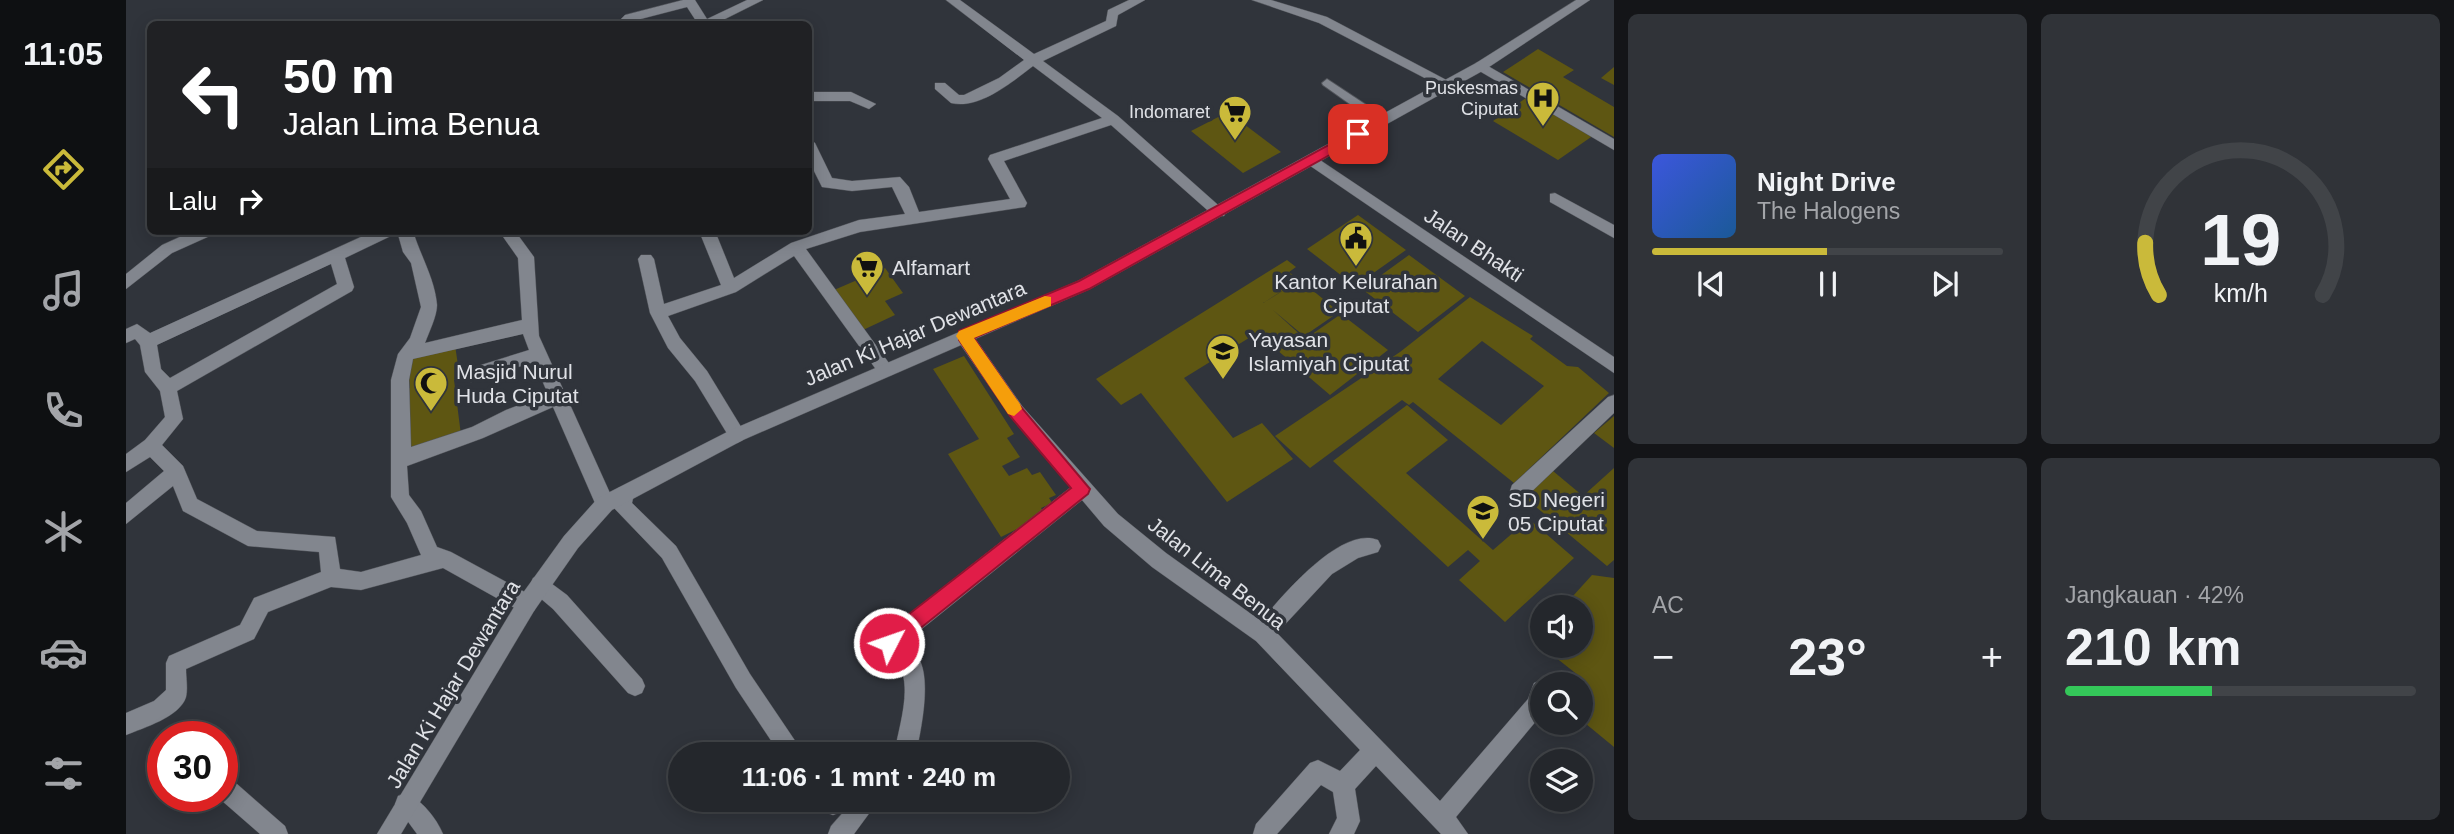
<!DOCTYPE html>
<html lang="id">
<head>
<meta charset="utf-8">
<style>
	:root { --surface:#24272c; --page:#303338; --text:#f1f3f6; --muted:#a3a5a9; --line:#414448; --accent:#caba3a }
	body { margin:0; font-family:Arial,sans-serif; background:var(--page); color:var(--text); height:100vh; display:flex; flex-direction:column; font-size:26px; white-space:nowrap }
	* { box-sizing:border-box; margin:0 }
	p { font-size:23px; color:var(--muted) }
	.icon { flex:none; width:38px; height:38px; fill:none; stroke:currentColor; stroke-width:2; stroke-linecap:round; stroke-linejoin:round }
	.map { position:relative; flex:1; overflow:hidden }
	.sheet { display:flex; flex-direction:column; gap:14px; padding:14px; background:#141518; width:840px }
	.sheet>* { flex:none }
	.banner { position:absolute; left:21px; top:21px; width:665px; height:214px; border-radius:10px; box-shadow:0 4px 18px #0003,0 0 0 2px var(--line); background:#202124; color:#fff; overflow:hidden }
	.fabs { position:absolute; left:1404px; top:595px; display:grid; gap:14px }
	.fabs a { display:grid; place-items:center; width:63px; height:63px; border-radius:50%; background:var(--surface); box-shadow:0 4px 18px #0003,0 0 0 2px var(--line); font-size:35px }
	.speed { position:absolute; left:21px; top:721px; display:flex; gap:14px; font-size:35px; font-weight:700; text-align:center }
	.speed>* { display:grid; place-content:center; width:91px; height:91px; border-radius:50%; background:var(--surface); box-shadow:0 4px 18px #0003,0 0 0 2px var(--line); line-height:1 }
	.speed .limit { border:10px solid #d22; background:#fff; color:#111 }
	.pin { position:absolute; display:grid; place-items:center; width:60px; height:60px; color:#fff; margin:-30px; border-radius:14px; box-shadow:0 4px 10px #0006 }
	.me { position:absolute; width:77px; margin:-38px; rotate:49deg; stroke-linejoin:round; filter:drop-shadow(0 0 5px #0008) }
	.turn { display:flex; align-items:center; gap:24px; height:147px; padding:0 21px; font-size:32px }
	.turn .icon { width:91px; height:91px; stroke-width:2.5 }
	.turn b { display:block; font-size:49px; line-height:60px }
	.then { display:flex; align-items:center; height:66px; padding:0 21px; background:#0003; gap:14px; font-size:26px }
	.big { font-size:52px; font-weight:600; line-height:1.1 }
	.sheet .widget { flex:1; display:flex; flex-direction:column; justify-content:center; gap:10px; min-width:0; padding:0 24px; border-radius:10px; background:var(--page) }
	.sheet .dial { align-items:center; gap:0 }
	.dial svg { height:182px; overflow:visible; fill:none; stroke:var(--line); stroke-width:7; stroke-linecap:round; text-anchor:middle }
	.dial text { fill:var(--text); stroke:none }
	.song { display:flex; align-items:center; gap:21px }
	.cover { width:84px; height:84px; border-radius:10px; background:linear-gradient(135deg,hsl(230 70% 55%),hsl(210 70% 35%)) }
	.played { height:7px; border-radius:4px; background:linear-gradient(90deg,var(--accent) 50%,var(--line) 50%) }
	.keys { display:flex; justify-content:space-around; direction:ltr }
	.heat { display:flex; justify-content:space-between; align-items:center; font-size:38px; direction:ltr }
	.charge { height:10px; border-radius:5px; background:linear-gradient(90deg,#34c759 42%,var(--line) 0) }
	.sheet .tiles { flex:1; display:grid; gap:14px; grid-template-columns:repeat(2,1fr) }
	.trip { position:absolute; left:542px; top:742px; width:402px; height:70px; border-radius:35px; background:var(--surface); box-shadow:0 4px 18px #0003,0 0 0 2px var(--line); font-weight:600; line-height:70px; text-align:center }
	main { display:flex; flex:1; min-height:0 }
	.tabs { display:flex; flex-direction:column; width:126px; justify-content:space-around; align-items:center; background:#0e1012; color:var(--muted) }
	.tabs .icon { width:49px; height:49px }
	.tabs .current { color:var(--accent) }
	.tabs b { font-size:32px; color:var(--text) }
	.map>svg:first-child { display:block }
	.building { fill:#5e5612; fill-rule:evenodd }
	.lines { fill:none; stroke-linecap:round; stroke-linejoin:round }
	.lane-casing { stroke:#505359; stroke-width:2 }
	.street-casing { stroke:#505359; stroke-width:1 }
	.secondary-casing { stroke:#505359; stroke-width:1 }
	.lane { fill:#82868e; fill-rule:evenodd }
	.street { fill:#82868e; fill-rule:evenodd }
	.secondary { fill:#82868e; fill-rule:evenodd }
	.route { fill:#e11d48; stroke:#92132f; stroke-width:2 }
	.slow { fill:#f59e0b }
	.labels { text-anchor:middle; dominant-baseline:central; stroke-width:7; stroke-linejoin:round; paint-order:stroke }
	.far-poi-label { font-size:18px; fill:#e0e2e7; stroke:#30343b; text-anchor:end }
	.street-label { font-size:21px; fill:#e0e2e7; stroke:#30343b }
	.poi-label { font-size:21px; fill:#e0e2e7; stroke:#30343b; text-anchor:start }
</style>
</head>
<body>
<main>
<nav class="tabs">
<b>11:05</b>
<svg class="icon current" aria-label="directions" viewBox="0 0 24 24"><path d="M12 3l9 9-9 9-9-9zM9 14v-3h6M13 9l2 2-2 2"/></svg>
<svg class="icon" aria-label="music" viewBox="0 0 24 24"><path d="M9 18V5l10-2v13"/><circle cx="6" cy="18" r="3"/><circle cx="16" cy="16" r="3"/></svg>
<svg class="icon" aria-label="phone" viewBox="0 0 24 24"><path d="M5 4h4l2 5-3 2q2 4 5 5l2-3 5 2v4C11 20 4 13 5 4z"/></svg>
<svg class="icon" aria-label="climate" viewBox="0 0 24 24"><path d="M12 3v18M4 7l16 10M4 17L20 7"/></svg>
<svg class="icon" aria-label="car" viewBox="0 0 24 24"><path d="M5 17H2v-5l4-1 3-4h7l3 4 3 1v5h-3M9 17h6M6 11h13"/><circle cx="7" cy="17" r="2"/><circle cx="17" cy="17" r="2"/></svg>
<svg class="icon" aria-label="filters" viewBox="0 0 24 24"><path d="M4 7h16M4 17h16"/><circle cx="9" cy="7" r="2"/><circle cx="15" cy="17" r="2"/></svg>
</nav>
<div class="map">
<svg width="1488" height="834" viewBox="0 0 1488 834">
	<rect width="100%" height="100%" fill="#30343b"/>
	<path class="building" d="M1412 49 1448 70 1437 77 1488 107V137L1377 72Z
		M1488 67V85L1475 78Z
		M1403 96 1468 135 1432 160 1367 121Z
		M1102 112 1155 152 1117 173 1065 131Z
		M1232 215 1280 250 1229 286 1181 249Z
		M1283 255 1339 296 1292 332 1236 289Z
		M1161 260 1170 267 1163 272 1173 280 1137 303 1174 280 1213 312 1178 336 1147 310 1179 339 1215 314 1262 350 1204 395 1131 333 1058 378 1107 438 1136 423 1167 459 1101 502 1015 393 995 405 970 379Z
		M759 268 777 293 759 301 769 315 737 330 708 290Z
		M1344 297 1407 336 1404 339 1441 366 1452 367 1483 393 1388 483 1287 402 1283 405 1276 400 1184 468 1149 436 1274 352ZM1356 341 1418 386 1375 425 1312 379Z
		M329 345 334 379 328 380 335 435 281 451 276 390 284 388 281 358Z
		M838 356 888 434 881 438 894 457 876 466 883 476 901 468 906 475 914 472 930 495 923 498 926 503 915 508 919 515 875 537 822 454 853 439 807 369Z
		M1281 405 1322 440 1280 473 1367 550 1403 519 1448 558 1379 622 1333 580 1354 561 1342 550 1322 567 1207 461Z
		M1488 416V448L1468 433Z
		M1488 468V560L1481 566 1398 497 1427 471 1457 496Z
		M1466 575 1488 578V747L1454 719 1457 679 1415 646H1454V607H1437Z"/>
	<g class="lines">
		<defs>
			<path id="lane" d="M1201 79 1260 118V124H1252L1197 85 1196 83Z"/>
			<path id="street" d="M557 0H569L581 19 621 0H637L589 24H572L561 7 507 21 503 24H490L499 15Z
				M820 0H834L908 54 980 21 982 10 1003 0H1019L992 15 990 26 917 61 992 116 1100 212 1098 216H1088L985 125 878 161 901 203 899 207 734 232 680 249 768 370 766 375H754L668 256 610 292 542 316 554 338 581 371 617 430 620 435 617 440 611 443 605 440 569 381 542 348 524 313 512 259 515 255H525L528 259 538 304 595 285 573 231H589L608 278 665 243 733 220 779 214 766 187 726 191 696 187 682 159V138L689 143 706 178 726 181 774 177 783 187 793 212 884 199 862 159 864 155 976 118 907 66C886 82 853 110 825 103L809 89V83H819L833 95H838L873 78 898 60Z
				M1126 0H1145L1201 17 1328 84 1321 88 1316 87 1193 23Z
				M1355 62 1488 139V150L1350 69V63Z
				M682 92H725L750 104 743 109 724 101H682Z
				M1185 154 1488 357V373L1180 163 1178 159Z
				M1429 193 1488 225V238L1424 202V194Z
				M67 231H89L86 235 46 253 0 289V274L36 245Z
				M248 231H270L267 235 219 258 228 287 226 291 51 391 57 419 36 445 57 466 71 499 131 531 209 537 214 569 235 572 295 555 281 523 265 497V380L272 354 284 338 295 307 285 263 277 252 271 231H287C294 255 309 279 311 305 311 316 303 332 299 343L396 320 392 258 373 231H389L408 257 413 336 488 502 492 488 499 486 506 488 508 494 506 503 550 546 624 674 678 754H654L610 688 536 558 487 507 479 513 472 510 427 407 357 438 281 466 283 495 295 511 311 547 325 552 408 597 411 604 408 611 401 614 394 611 317 568 235 590 205 587 142 612 128 639 60 669C60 678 62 688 60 697 54 717 17 728 0 735V713L28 701 40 690V663L43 656 114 625 128 598 195 572 193 552 122 546 57 511 47 486 0 524V503L38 471 24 457 0 472V454L19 440 39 417 34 391 19 372 14 345 9 339 0 343V329L11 324 24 333ZM205 264 211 284 44 378 35 369 31 345ZM397 334 403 350 339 370 337 375 339 380 345 382 408 362 422 394 380 410 346 427 285 447 283 380 287 359Z
				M838 329 844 331 896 406 992 514 1040 553 1135 621C1156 596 1215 525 1252 540L1255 546 1252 552 1232 558 1206 574 1151 633 1314 801 1402 699 1408 683 1415 680 1422 683 1416 684V714L1330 817 1342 834H1315L1250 766 1229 789 1234 821 1228 834H1203L1211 818 1207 792 1195 785 1151 834H1127L1130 824 1184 763 1192 760 1214 771 1234 750 1130 641 1026 567 978 526 956 500 792 632 777 639 776 641C781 646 788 651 792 657 806 679 795 729 790 754H768C772 731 786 689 774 668 769 658 757 654 753 643L763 625 778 618 945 487 884 416 832 341 830 336Z
				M1488 395V413L1400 497 1393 499 1386 497 1384 491 1386 485 1482 397Z
				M414 575 441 595 516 679 519 686 516 693 509 696 502 693 427 609 407 592 404 585 407 578Z
				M103 781 111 784 159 826 162 834H134L95 800 96 784Z
				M280 793C295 799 311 819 317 834H291L269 804 272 796Z
				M693 800H716L718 804 715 812 707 815 699 812Z
				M728 800H753L728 834H702L705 826Z"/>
			<path id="secondary" d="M1450 0H1464L1360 69 964 289 617 440 486 510 452 548 408 611 275 834H251L394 597 438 536 472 498 605 430 952 281 1350 63Z"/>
		</defs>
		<use href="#lane" class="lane-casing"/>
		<use href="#street" class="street-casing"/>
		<use href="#secondary" class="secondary-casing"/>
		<use href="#lane" class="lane"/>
		<use href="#street" class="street"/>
		<use href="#secondary" class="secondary"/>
	</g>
	<path class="route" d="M1232 129 1238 134 1236 137 963 289 848 338 895 407 964 489 962 494 791 631 777 638 770 650 763 653 757 650 754 643 764 625 778 618 945 488 884 416 833 340V331L953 281Z"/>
	<path class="slow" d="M919 296 925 297V306L848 338 894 404 896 409 888 416 882 414 830 336 833 331Z"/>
	<defs>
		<symbol id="hospital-pin" viewBox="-11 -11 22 30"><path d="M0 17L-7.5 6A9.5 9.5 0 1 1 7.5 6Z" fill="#caba3a" stroke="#30343b"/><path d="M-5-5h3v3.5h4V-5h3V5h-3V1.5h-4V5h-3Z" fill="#111"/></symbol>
		<symbol id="supermarket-pin" viewBox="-11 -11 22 30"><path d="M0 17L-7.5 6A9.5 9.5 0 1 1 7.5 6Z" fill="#caba3a" stroke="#30343b"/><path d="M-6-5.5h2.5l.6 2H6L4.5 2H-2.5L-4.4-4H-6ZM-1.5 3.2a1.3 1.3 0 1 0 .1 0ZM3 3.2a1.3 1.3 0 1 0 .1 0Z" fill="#111"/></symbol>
		<symbol id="civic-pin" viewBox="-11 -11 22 30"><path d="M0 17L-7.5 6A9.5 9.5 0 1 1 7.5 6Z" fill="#caba3a" stroke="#30343b"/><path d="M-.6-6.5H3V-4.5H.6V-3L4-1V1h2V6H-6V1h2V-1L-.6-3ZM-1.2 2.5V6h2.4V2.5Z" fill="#111"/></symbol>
		<symbol id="school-pin" viewBox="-11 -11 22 30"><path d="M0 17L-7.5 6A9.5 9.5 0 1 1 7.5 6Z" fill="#caba3a" stroke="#30343b"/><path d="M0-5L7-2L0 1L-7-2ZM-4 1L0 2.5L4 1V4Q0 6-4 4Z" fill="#111"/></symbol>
		<symbol id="mosque-pin" viewBox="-11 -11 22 30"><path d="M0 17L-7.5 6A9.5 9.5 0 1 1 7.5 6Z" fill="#caba3a" stroke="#30343b"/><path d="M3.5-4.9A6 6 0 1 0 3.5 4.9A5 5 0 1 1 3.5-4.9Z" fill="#111"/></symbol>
	</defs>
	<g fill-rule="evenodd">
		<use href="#hospital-pin" x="1398" y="79" width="38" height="52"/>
		<use href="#supermarket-pin" x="1090" y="93" width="38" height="52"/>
		<use href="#civic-pin" x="1211" y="219" width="38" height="52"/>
		<use href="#supermarket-pin" x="722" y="248" width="38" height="52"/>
		<use href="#school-pin" x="1078" y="332" width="38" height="52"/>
		<use href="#mosque-pin" x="286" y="364" width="38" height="52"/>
		<use href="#school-pin" x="1338" y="492" width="38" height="52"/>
	</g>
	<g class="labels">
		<g class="far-poi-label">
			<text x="1392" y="88">Puskesmas<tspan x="1392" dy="21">Ciputat</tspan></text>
			<text x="1084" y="112">Indomaret</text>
		</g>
		<g class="street-label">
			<text transform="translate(1348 245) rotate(34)">Jalan Bhakti</text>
			<text transform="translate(789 333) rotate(-23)">Jalan Ki Hajar Dewantara</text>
			<text transform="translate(1091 573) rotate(38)">Jalan Lima Benua</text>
			<text transform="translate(327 684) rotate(-59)">Jalan Ki Hajar Dewantara</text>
		</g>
		<g class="poi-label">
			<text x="766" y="267">Alfamart</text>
			<text x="1230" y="281" text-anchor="middle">Kantor Kelurahan<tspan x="1230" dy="24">Ciputat</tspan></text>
			<text x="1122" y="339">Yayasan<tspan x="1122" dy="24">Islamiyah Ciputat</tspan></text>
			<text x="330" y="371">Masjid Nurul<tspan x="330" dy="24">Huda Ciputat</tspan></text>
			<text x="1382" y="499">SD Negeri<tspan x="1382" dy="24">05 Ciputat</tspan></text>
		</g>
	</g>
</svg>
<div class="fabs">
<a><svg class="icon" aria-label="sound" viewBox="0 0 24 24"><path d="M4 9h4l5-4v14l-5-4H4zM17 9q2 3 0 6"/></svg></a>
<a><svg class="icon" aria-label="search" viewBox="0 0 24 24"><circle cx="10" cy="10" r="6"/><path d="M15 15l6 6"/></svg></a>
<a><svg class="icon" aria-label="layers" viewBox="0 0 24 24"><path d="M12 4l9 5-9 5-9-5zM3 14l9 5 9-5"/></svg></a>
</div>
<div class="speed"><div class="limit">30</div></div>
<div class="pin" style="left:1232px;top:134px;background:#d93025"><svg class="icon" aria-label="arrive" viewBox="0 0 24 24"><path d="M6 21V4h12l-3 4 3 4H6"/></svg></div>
<svg class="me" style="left:763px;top:643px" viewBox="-20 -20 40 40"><circle r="17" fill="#e11d48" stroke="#fff" stroke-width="3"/><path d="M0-11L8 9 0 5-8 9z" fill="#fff"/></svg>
<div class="trip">11:06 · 1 mnt · 240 m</div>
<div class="banner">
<div class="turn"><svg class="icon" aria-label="left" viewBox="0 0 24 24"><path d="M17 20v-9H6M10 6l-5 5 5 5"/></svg><div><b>50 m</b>Jalan Lima Benua</div></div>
<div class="then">Lalu<svg class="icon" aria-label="right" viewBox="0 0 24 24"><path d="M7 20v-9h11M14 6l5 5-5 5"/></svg></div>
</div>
</div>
<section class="sheet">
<div class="tiles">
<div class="widget">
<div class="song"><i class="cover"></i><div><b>Night Drive</b><p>The Halogens</p></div></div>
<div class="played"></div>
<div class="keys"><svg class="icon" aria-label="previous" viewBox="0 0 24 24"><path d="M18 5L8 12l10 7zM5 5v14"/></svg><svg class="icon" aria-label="pause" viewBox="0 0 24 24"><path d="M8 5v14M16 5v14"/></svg><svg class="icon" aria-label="next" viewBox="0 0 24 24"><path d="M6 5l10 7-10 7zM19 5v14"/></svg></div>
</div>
<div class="widget dial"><svg viewBox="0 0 100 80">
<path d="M14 69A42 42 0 1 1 86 69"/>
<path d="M14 69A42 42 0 0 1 8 46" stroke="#caba3a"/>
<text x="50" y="56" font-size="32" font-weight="700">19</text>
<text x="50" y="72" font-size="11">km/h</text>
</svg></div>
<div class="widget"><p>AC</p>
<div class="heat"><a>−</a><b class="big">23°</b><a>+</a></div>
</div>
<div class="widget"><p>Jangkauan · 42%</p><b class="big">210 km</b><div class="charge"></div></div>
</div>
</section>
</main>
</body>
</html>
